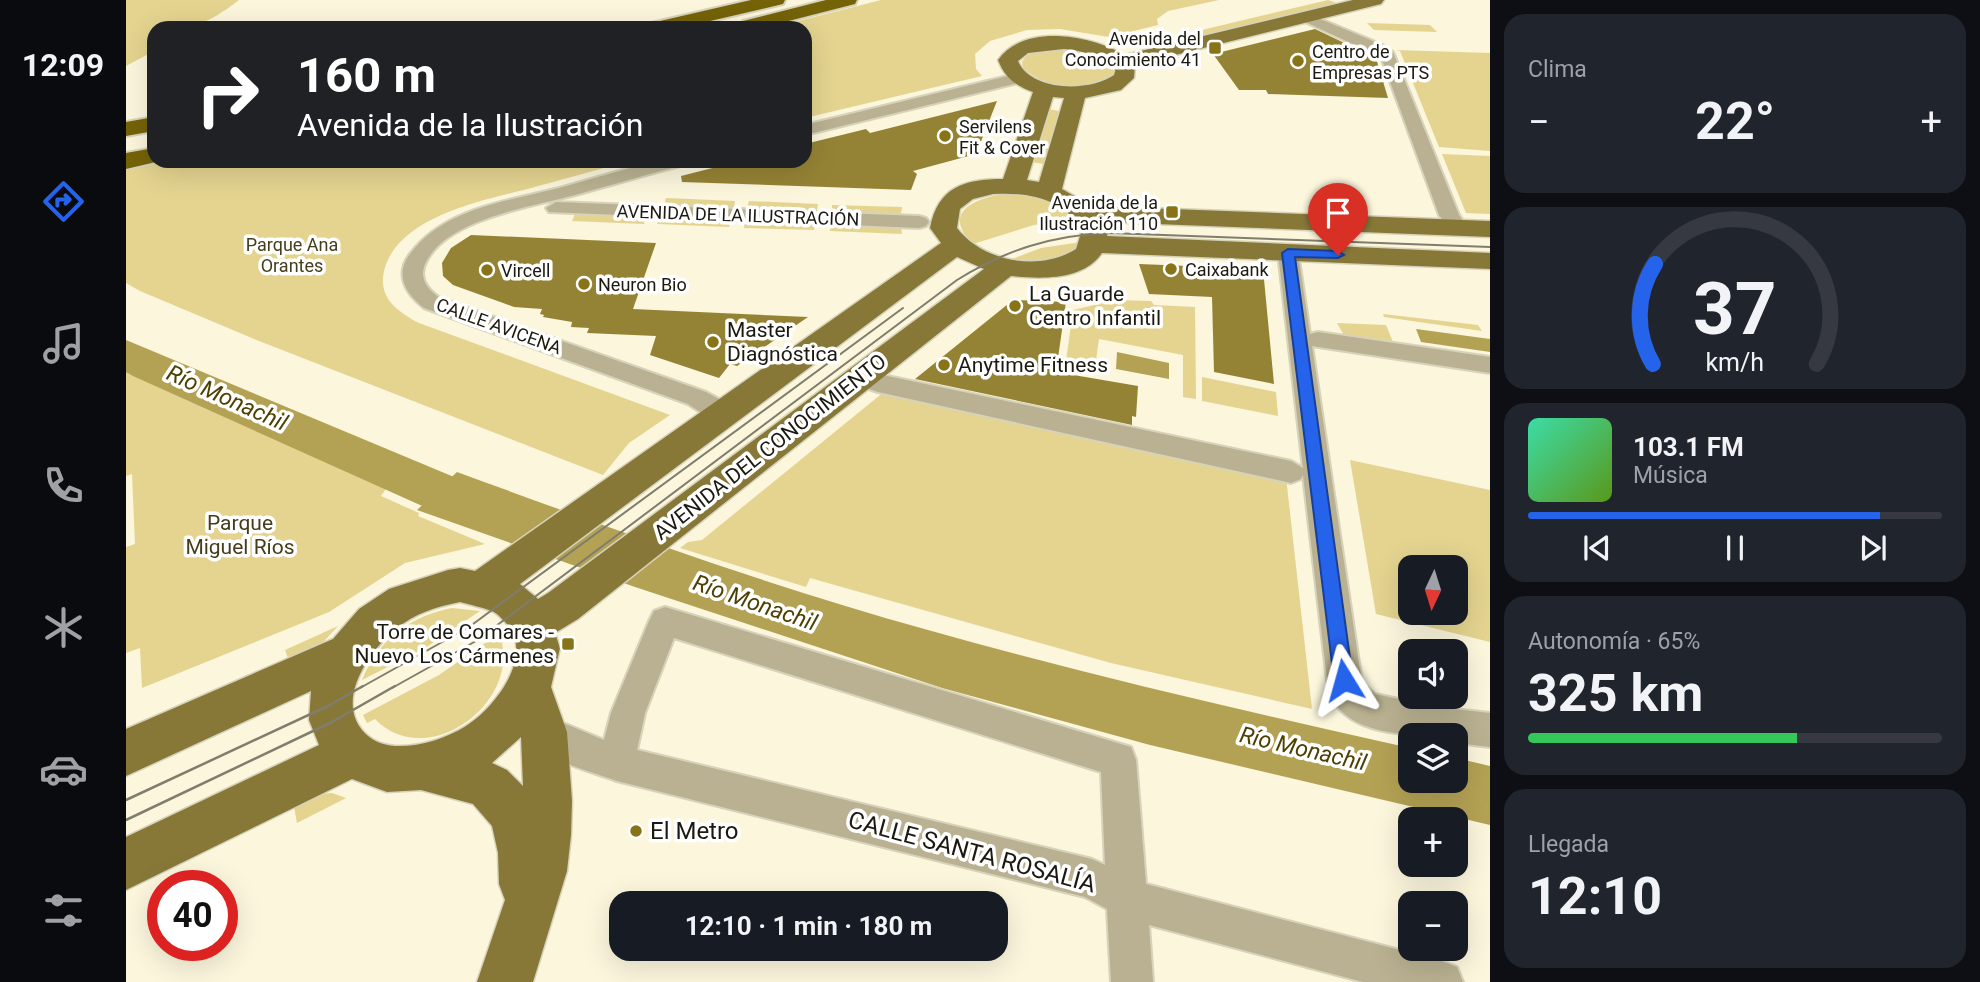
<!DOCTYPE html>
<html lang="es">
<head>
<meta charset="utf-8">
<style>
	:root { --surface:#171b24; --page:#20242c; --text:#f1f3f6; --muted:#9ea1a6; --line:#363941; --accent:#2563eb }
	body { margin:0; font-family:Roboto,sans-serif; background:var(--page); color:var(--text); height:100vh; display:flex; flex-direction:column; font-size:26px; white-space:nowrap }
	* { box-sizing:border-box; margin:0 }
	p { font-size:23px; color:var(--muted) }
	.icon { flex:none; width:38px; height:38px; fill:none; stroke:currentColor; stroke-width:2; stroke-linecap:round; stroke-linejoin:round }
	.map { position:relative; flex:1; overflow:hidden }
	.drawer { display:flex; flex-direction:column; gap:14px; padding:14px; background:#0d0f14; width:490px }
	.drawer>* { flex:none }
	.guide { position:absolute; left:21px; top:21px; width:665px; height:147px; border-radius:21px; box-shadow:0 7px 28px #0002; background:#202124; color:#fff; overflow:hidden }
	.needle { width:46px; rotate:184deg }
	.tools { position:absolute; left:1272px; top:555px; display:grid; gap:14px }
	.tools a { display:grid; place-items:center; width:70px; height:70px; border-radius:14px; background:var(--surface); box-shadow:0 7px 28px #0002; font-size:35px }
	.speed { position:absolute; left:21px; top:870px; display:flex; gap:14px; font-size:35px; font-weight:700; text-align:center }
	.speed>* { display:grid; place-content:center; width:91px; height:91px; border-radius:50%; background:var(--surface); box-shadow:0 7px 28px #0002; line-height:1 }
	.speed .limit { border:10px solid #d22; background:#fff; color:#111 }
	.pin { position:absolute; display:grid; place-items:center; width:60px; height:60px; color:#fff; margin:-72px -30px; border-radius:50% 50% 50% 0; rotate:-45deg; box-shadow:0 0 7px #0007 }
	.pin .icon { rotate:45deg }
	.me { position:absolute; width:77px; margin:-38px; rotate:352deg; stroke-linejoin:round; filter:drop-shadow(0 0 5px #0008) }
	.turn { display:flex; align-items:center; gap:24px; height:147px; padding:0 35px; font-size:32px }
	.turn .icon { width:91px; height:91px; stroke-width:2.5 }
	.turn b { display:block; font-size:49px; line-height:60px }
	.big { font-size:52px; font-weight:700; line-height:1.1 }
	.drawer .card { flex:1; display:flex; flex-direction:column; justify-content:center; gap:10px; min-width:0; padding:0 24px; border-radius:21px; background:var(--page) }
	.drawer .dial { align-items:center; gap:0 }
	.dial svg { height:182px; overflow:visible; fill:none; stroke:var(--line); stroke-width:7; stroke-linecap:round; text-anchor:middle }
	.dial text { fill:var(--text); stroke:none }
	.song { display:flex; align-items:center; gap:21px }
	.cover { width:84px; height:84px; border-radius:10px; background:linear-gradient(135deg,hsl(160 70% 55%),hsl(90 70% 35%)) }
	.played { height:7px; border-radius:4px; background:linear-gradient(90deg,var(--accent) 85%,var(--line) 85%) }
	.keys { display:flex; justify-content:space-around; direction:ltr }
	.heat { display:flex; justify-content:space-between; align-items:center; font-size:38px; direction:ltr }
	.charge { height:10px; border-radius:5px; background:linear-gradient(90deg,#34c759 65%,var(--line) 0) }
	.trip { position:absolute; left:483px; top:891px; width:399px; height:70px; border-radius:21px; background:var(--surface); box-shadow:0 7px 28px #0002; font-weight:700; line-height:70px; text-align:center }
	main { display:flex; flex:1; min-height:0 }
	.menu { display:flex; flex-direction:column; width:126px; justify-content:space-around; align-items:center; background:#090b0e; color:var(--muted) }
	.menu .icon { width:49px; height:49px }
	.menu .active { color:var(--accent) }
	.menu b { font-size:32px; color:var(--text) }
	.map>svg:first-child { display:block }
	.green { fill:#e4d490; fill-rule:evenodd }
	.water { fill:#b4a254 }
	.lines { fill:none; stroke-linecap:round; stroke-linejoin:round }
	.river { fill:#b4a254; fill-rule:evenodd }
	.building { fill:#958335 }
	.minor-casing { stroke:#d7d3bb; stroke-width:4 }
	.major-casing { stroke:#d7d3bb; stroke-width:3 }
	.highway-casing { stroke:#d7d3bb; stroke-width:4 }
	.minor { fill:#b9b191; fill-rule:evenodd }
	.major { fill:#877838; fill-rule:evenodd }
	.highway { fill:#756308; fill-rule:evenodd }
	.tram-far1 { stroke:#817d6d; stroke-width:2 }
	.tram { stroke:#817d6d; stroke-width:2.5 }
	.route { fill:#2563eb; stroke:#184099; stroke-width:2 }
	.poi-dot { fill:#887417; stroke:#fff; stroke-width:2.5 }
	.labels { text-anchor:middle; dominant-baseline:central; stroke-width:7; stroke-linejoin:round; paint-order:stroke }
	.far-poi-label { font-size:18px; fill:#1b1910; stroke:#fff; text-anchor:start }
	.far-street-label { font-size:18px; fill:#1b1910; stroke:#fff }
	.far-park-label { font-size:18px; fill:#453d1b; stroke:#fff }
	.poi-label { font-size:21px; fill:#1b1910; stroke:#fff; text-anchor:start }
	.street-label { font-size:21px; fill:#1b1910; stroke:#fff }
	.park-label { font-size:21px; fill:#453d1b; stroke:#fff }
	.water-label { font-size:23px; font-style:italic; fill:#4d4000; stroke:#fff }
	.near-poi-label { font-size:24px; fill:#1b1910; stroke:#fff; text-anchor:start }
	.near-street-label { font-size:24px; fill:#1b1910; stroke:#fff }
</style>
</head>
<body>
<main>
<nav class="menu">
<b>12:09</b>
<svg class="icon active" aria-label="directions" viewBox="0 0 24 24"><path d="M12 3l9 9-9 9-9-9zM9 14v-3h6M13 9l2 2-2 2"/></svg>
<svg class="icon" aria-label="music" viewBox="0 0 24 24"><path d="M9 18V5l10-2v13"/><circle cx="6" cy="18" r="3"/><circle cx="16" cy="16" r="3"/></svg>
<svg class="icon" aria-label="phone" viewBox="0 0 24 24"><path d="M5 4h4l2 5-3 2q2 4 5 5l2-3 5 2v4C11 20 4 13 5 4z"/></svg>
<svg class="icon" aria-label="climate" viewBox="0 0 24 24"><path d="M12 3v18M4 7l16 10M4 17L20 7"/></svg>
<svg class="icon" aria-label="car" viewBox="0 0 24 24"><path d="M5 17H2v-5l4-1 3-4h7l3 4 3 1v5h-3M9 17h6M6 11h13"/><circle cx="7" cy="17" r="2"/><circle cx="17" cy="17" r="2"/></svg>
<svg class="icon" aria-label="filters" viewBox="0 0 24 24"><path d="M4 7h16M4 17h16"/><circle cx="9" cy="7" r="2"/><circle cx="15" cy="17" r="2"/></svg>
</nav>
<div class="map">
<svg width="1364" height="982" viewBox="0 0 1364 982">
	<rect width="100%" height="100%" fill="#fbf6dc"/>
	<path class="green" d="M0 0H113C80 25 70 28 28 28V51L0 66Z
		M755 0H1093L1042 11 1031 19 1032 25 983 37 934 29 901 30 864 41 849 54 850 69 856 76 679 118V28H645Z
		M1202 0 1216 5 1024 51 1013 45Z
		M1241 23 1304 25 1311 32 1248 30Z
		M933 47 975 55 990 67 991 74C987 77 982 82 977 84 955 94 914 85 897 68L896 62C904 48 919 49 933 47Z
		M1270 50 1364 53V151L1313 147 1274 51Z
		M922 109 939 112 924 165 905 162Z
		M1316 154 1364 156V214L1340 213Z
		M42 161H503C471 170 438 179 405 188 360 200 271 216 258 271 252 298 271 311 293 323L544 415 503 443 477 475 133 341 14 291 0 283V170Z
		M885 193 922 199 952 219 908 225 847 244C812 210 855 196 885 193Z
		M540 198 609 201 608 208 538 205Z
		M623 201 692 204 691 211 621 208Z
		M706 205 776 207 775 214 706 212Z
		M449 214 520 216 518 224 446 221Z
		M533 217 605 220 603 227 531 224Z
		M619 220 689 223 688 230 618 228Z
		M705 224 775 227 776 234 704 231Z
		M955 242C941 265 907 263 883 260L915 248Z
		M990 300 1025 301 1028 305 1069 307 1070 399 1057 397V355L973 339 968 375 939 369 947 310Z
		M1257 314 1352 325 1356 331 1258 317Z
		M1211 323 1260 325 1267 342 1218 335Z
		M0 363 41 384 262 486 255 496 293 513 292 516 359 544 279 563 203 612 16 688 14 648 0 653V547L9 544 6 474 0 476Z
		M1076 377 1150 392 1152 416 1076 401Z
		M759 391 1160 477 1186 709 985 663 684 578 680 587 554 548 562 542 576 540Z
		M1224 460 1364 490V642L1250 614ZM1284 567H1330V612H1284Z
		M326 608 354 611 299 648 236 680C252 640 284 616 326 608Z
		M212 626 191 649 163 661 159 650Z
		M379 629 384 638 376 643C390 707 299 771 249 719L241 723 237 715 313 675Z
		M206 793 220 798 171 823 167 801 187 794Z"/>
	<path class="water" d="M1290 329 1364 339V352L1295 342Z
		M991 352 1043 363V379L990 369Z
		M331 472C487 529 642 586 802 630 962 675 1123 712 1284 748V780H1330V758L1364 766V825L1024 745 816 688 509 587 291 510Z"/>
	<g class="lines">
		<path class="river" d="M0 340 328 477 393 500 400 514 393 528 375 534 294 505 7 376 0 372Z"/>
	</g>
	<path class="building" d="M1189 29 1250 58 1262 98 1142 94 1140 90H1113L1087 54Z
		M871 101 850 154 787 171 791 174 785 190 556 182 555 176 614 161H679V144L740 129 744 133Z
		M345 235 530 243 507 309 682 317 611 366 604 364 593 378 524 355 530 336 461 333 463 328 445 327 446 322 417 317 418 315 414 314 416 309 388 307 327 285 317 276 316 263 325 248Z
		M1013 264 1137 269 1148 384 1088 372 1086 297 1023 294Z
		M887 300 940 302 930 372 1012 386 1010 417 1006 416V425L789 379Z"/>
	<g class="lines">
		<defs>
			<path id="minor" d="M1180 13 1259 46 1267 52 1333 215 1342 228 1339 232H1325L1313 215 1255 57 1175 20V14Z
				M894 73 900 75 902 78 900 81 679 135V125Z
				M530 161H561L558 165C522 174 486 185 449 195 406 207 322 218 300 262 292 278 301 289 314 298L580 392 606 406 610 413 606 420C589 425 576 413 562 404L298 308C280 294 268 275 284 254 319 207 384 201 437 187 468 178 499 169 530 161Z
				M430 202 793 216 800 218 803 222 800 226 793 228 423 212 420 208Z
				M1162 247 1169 249 1172 253 1184 334 1192 332 1364 357V373L1186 346 1236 683 1249 694 1311 707 1364 713V747L1330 743V735C1295 735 1235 738 1211 706 1206 699 1204 688 1201 680L1177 475 1175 479 1165 483 752 392 743 389 740 383 743 377 752 374 1165 461 1177 468 1152 253 1155 249Z
				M539 607 1005 747 1010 760 1020 884 1316 961 1331 967 1337 982H1237L1023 925 1027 982H985L981 909 959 897 491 781C464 771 412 759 400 732L406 720 418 715 478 740 485 713 523 621 528 611ZM548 638 975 772 979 865 966 859 511 750 519 713Z"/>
			<path id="major" d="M1227 0H1258L1255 4 1009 65 1008 78 995 90 959 98 936 189 966 206 1364 221V237L978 222 982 230 981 236 1364 253V269L976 253C957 281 915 279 885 276L452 619 429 633 434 648 425 687 441 732 446 801 445 835 441 871 407 982H351L379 900 373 884 372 853 366 826 347 804 295 790 261 792 226 779 0 890V837L193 745 183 720 185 691 0 776V729L207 639 233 609 263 589 322 570 334 568 349 571 815 243 804 228C812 187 838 179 877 179L907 92C889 85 879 78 872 60 898 23 965 35 998 55ZM938 49C957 51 974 55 990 68L988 75C964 92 905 92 892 61L902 53ZM927 97 938 98 913 182 901 180ZM867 194C900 192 938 198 956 230L950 249C914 272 857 262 831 228L834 209 847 199ZM831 257 858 269 422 593 412 599 394 584ZM334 602C344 605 356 607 365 611 370 612 374 617 377 620 412 652 370 707 340 726 319 739 293 747 269 746 256 745 244 740 236 730 210 698 244 650 270 629 289 613 310 607 334 602ZM395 737 397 786 381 770 366 763Z"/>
			<path id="highway" d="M625 0H659L657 4 554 28H518L521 24Z
				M700 0H731L729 4 635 28H616L614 25 617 21Z
				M28 117V131L0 136V122Z
				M28 148V161H34L0 169V153Z"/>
		</defs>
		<use href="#minor" class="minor-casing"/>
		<use href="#major" class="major-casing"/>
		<use href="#highway" class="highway-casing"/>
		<use href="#minor" class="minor"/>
		<use href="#major" class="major"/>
		<use href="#highway" class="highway"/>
		<path class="tram-far1" d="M234 688 343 627 777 308
			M266 688 350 641 831 280C879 250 927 235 983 233L1364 247"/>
		<path class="tram" d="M0 800 204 705 237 686
			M0 820 206 722 269 686"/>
	</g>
	<path class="route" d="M1162 249 1212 251 1218 255 1212 258 1169 257 1227 680 1224 686 1218 689 1211 686 1208 680 1156 253Z"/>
	<g class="poi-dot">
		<rect x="1082" y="41" width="14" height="14" rx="3.5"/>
		<circle cx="1172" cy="61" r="7"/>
		<circle cx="819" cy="136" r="7"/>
		<rect x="1039" y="205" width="14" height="14" rx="3.5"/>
		<circle cx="1045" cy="269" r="7"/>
		<circle cx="361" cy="270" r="7"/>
		<circle cx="458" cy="284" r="7"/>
		<circle cx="889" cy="306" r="7"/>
		<circle cx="587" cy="342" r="7"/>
		<circle cx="818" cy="365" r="7"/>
		<rect x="435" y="637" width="14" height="14" rx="3.5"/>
		<circle cx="510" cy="831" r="7"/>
	</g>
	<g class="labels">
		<g class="far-poi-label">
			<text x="1075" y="38" text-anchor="end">Avenida del<tspan x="1075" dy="21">Conocimiento 41</tspan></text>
			<text x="1186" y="51">Centro de<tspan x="1186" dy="21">Empresas PTS</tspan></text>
			<text x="833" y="126">Servilens<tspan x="833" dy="21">Fit &amp; Cover</tspan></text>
			<text x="1032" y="202" text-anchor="end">Avenida de la<tspan x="1032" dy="21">Ilustración 110</tspan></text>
			<text x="1059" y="269">Caixabank</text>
			<text x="375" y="270">Vircell</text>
			<text x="472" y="284">Neuron Bio</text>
		</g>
		<g class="far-street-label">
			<text transform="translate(612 215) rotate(2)">AVENIDA DE LA ILUSTRACIÓN</text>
			<text transform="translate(373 326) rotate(20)">CALLE AVICENA</text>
		</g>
		<g class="far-park-label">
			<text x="166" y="244">Parque Ana<tspan x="166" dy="21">Orantes</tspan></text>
		</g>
		<g class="poi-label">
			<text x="903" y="294">La Guarde<tspan x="903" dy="24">Centro Infantil</tspan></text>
			<text x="601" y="330">Master<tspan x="601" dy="24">Diagnóstica</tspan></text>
			<text x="832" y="365">Anytime Fitness</text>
			<text x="428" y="632" text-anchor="end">Torre de Comares -<tspan x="428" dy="24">Nuevo Los Cármenes</tspan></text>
		</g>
		<g class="street-label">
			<text transform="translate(644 447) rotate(-38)">AVENIDA DEL CONOCIMIENTO</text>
		</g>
		<g class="park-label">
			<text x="114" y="523">Parque<tspan x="114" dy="24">Miguel Ríos</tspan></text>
		</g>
		<g class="water-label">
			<text transform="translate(101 398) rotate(24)">Río Monachil</text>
			<text transform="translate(629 603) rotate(19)">Río Monachil</text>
			<text transform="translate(1177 749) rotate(13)">Río Monachil</text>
		</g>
		<g class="near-poi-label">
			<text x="524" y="831">El Metro</text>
		</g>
		<g class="near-street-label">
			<text transform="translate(846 852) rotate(15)">CALLE SANTA ROSALÍA</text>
		</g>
	</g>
</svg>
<div class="tools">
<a><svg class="needle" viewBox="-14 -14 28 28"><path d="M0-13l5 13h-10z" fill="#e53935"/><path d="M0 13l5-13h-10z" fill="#9ea1a6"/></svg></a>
<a><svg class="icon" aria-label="sound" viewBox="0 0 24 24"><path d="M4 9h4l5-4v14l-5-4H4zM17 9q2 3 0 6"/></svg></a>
<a><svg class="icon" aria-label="layers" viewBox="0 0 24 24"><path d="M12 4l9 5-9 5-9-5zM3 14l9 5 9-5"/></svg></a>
<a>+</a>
<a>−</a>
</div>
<div class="speed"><div class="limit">40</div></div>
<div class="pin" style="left:1212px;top:255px;background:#d93025"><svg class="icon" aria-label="arrive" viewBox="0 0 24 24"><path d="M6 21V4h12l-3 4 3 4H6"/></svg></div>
<svg class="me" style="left:1218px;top:680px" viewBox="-20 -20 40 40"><path d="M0-17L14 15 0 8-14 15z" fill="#2563eb" stroke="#fff" stroke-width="4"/></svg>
<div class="trip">12:10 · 1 min · 180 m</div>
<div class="guide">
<div class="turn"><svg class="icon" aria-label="right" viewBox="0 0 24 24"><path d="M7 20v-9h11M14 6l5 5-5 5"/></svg><div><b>160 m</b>Avenida de la Ilustración</div></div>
</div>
</div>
<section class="drawer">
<div class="card"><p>Clima</p>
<div class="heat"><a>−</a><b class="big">22°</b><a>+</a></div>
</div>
<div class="card dial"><svg viewBox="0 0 100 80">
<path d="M14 69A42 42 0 1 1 86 69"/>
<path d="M14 69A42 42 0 0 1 15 25" stroke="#2563eb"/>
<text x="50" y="56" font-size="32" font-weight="700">37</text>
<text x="50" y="72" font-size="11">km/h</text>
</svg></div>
<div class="card">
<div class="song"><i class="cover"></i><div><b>103.1 FM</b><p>Música</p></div></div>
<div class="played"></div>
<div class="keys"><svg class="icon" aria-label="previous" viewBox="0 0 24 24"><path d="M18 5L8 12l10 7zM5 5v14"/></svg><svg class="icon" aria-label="pause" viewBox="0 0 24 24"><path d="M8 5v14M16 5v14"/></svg><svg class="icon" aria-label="next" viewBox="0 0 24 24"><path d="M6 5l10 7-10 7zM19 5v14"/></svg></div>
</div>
<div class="card"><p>Autonomía · 65%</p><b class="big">325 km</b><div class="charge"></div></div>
<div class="card"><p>Llegada</p><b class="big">12:10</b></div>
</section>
</main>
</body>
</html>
